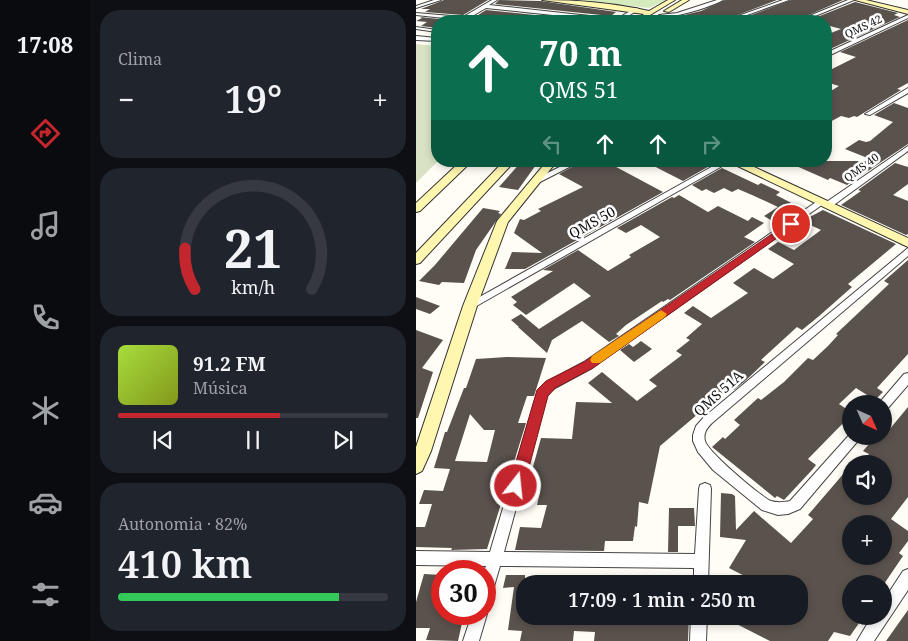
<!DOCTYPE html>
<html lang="pt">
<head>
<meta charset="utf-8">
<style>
	:root { --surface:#171b24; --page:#20242c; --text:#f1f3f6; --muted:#9ea1a6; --line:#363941; --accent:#c4262e }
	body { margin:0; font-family:"Noto Serif",serif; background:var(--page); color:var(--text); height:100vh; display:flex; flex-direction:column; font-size:19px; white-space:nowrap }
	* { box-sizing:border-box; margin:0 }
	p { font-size:16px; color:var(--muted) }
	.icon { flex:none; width:28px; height:28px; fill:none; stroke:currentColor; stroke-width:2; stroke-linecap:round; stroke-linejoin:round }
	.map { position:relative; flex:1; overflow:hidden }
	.sheet { display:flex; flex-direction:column; gap:10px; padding:10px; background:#0d0f14; width:326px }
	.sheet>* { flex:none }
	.guide { position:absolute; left:15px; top:15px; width:401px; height:152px; border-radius:20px; box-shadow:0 2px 8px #0003; background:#0b6e4f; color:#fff; overflow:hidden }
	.needle { width:32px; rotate:135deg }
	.buttons { position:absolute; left:426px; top:395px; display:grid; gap:10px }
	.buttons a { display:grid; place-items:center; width:50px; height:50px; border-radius:50%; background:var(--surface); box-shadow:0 2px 8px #0003; font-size:25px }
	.speed { position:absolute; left:15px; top:560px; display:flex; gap:10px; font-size:25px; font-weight:700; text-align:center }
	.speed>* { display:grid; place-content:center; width:65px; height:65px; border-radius:50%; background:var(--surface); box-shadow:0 2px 8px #0003; line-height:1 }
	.speed .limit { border:8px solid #d22; background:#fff; color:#111 }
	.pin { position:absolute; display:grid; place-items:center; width:42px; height:42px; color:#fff; margin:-21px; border:2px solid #fff; border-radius:50%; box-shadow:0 1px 5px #0007 }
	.me { position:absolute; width:55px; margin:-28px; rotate:16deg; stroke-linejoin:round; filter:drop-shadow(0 0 4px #0008) }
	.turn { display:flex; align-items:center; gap:18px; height:105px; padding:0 25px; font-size:22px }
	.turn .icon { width:65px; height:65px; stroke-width:2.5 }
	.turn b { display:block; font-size:35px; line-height:42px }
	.lanes { display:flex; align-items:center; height:48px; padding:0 25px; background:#0003; justify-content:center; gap:25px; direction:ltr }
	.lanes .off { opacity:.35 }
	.big { font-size:38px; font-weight:600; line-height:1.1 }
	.sheet .card { flex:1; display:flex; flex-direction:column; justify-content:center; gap:8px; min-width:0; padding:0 18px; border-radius:20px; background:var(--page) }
	.sheet .dial { align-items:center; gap:0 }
	.dial svg { height:130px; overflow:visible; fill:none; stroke:var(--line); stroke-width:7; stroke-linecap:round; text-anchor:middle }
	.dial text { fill:var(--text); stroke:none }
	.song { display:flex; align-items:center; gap:15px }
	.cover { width:60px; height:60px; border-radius:8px; background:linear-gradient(135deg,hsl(80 70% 55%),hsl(70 70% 35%)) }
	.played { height:5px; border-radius:2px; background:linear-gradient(90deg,var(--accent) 60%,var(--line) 60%) }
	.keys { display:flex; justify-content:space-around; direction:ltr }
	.heat { display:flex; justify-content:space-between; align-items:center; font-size:28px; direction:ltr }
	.charge { height:8px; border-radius:4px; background:linear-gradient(90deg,#34c759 82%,var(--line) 0) }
	.trip { position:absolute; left:100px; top:575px; width:292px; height:50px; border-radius:20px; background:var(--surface); box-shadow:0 2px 8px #0003; font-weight:600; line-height:50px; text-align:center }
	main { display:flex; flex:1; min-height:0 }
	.tabs { display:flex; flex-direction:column; width:90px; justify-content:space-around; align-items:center; background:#090b0e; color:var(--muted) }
	.tabs .icon { width:35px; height:35px }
	.tabs .current { color:var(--accent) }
	.tabs b { font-size:22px; color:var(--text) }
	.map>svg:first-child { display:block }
	.green { fill:#d5ebbd }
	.cemetery { fill:#d9e3c4 }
	.building { fill:#5a524d; fill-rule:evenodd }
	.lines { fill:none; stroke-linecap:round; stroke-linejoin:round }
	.street-casing { stroke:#444; stroke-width:2 }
	.secondary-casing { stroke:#333; stroke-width:2 }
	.street { fill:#fff; fill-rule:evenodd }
	.secondary { fill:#fff6b0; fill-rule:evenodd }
	.route { fill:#c4262e; stroke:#7f191e }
	.slow { fill:#f59e0b }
	.labels { text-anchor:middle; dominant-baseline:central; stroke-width:5; stroke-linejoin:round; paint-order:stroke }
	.far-street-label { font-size:11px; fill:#111; stroke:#fff }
	.street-label { font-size:14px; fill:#111; stroke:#fff }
</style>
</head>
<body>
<main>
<nav class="tabs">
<b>17:08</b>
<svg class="icon current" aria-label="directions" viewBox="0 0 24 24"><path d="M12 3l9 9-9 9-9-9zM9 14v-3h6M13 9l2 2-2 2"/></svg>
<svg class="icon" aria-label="music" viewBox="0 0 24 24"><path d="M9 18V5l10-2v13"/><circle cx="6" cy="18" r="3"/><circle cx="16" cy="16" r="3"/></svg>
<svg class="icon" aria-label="phone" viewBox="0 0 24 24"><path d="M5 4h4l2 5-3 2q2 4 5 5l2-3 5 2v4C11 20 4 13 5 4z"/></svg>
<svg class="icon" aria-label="climate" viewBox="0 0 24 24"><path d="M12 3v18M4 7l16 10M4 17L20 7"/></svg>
<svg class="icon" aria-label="car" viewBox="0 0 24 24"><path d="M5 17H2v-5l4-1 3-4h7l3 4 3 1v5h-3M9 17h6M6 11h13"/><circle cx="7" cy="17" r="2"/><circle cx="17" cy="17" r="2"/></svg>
<svg class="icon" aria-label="filters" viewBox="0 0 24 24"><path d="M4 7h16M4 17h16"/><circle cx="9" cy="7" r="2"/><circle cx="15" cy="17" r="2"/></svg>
</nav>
<section class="sheet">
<div class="card"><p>Clima</p>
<div class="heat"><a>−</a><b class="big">19°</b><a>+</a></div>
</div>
<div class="card dial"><svg viewBox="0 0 100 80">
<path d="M14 69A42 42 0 1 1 86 69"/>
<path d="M14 69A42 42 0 0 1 8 44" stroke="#c4262e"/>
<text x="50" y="56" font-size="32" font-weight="700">21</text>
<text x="50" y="72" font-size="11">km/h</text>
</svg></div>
<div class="card">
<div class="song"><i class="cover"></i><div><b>91.2 FM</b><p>Música</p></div></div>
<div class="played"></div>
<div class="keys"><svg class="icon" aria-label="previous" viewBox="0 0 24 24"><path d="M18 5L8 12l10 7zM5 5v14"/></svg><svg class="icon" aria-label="pause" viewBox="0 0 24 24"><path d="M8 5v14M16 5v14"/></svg><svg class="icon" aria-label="next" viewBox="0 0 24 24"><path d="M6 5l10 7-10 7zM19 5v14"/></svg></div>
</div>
<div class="card"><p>Autonomia · 82%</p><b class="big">410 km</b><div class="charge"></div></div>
</section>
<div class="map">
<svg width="492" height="641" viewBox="0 0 492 641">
	<rect width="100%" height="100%" fill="#fffdf5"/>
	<path class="green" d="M158 0H250L233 8Z"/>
	<path class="cemetery" d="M0 44 21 46 22 161 0 183Z"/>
	<path class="building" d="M28 0H72L47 15 9 12 14 9H5Z
		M83 0 125 1 200 12 195 16 79 4Z
		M309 0H361L306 21H251L253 19H252L285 11Z
		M375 0H427L379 21H319Z
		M439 2 482 13 478 15 484 17 414 49 410 48V38L414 37 410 35 425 29 410 25V21H391Z
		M70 10 178 21H78L74 18 59 17Z
		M4 17 41 21H21V28L5 26 11 22 0 21 6 18Z
		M492 20V83L481 89 485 90 441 117 438 116 433 118 425 116 410 124V94L423 86 410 82V72L440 57 424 52Z
		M478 103 492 108V144L431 185 414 178 412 180 369 161H459L429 149 443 140 450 142 454 141 477 122 458 115Z
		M106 161H128L126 165 122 162 102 190 83 187Z
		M167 161H189L247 192 109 269H89L96 252 126 253 98 233 104 219 108 220 125 211 122 209 167 187 143 174Z
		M228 161H292L297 164 267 181Z
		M479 163 492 167V184L477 195 492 201V234L490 235 425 205 445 191 442 190Z
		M306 168 342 185 345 183 364 192 360 195 387 209 363 225 348 216 362 207 336 195 322 189 316 192 308 188 298 193 290 189 286 191 276 185Z
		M263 195 292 212 302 206 332 221 336 217 348 223 328 237 339 242 254 300 252 299 247 302 246 301 210 325 200 334 203 336 193 342 166 321 136 340 131 353 102 327H103L95 320 105 314 123 329 175 296 158 283 110 315 97 305 101 302 95 297 137 271 127 270 162 250 192 271 215 257 213 255 244 237 225 225 210 233 201 228 256 197 258 198Z
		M67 208 84 211 82 213 85 214 60 250 48 283 26 282 23 285 3 281 19 265Z
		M407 210 480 244 432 284 436 287 402 317 386 330 381 327 358 348 345 360 349 362 328 382 318 390 314 387 244 446 232 504 223 502 221 527 219 526 217 541H189L188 551 99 550 104 527 125 528 131 505H121L124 492H110L125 438 156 439 160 402 196 403 172 383 186 372 221 401 241 386 233 380 266 355 260 351 274 340 270 338 286 324 268 313 277 306 295 318 332 293 317 283 338 268 357 279 378 264 352 249 362 242 378 250 405 230 386 221Z
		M492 260V354L461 388 467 392 459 400 440 388 423 404 435 412V415L392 459 400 465 396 470 368 500 361 496 359 498 296 447 307 437 309 439 324 425 318 420 342 398 345 400 368 382 392 358 397 360 412 346 422 335 420 334 473 284 468 281Z
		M0 297 24 306 14 314 0 309Z
		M0 330 27 340 6 368 17 372 2 418H0Z
		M225 341 236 349 218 362 204 350 213 344 217 347Z
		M91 357 130 358 118 396H111L102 423H110L71 549 35 550 36 548 0 547V527H9L16 504H3L8 490 27 491 34 469 18 468 29 432H31L48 388H50L60 359ZM54 414 68 430H79L71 462 39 461Z
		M492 407V497L475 519 492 531V541L483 553 487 556 468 584H435V616H448L434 636 418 632 412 641H354L305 616H384V584H344L313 568 330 540 304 537 305 493 316 494 319 496 320 530 338 511 375 543 397 519 392 515 435 465V496H468V464H445L453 454 447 451 460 436H468ZM435 524H468V556H435Z
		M253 508H278L279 526H262V552H252Z
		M8 574 26 575V614H48L42 641 10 640 14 628H0V602Z
		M90 575H109V616H273L272 641H178L179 632 158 631 157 641H104L106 631 92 630 98 587 87 588Z
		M492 610V641H470Z"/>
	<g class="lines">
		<defs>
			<path id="street" d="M18 0H25L0 8V6Z
				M76 0H81L73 5 201 19 219 8 223 9 205 21H193L70 8 53 18 74 20 76 21 47 20 0 15V13L47 17Z
				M301 0H307C294 7 256 20 243 15L261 13Z
				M367 0H373L314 21H308Z
				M432 0H438L387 21H381Z
				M492 15V18L410 57V53Z
				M0 27 21 30V32L0 29Z
				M0 36 21 38V41L0 40Z
				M492 88V93L454 115 449 114Z
				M492 146V151L415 207H409V203Z
				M156 161H165L124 182H121L117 180Z
				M306 161H315L57 308H51L49 306 51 304Z
				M403 200H409L410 202 176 368 139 388 131 395 88 552 279 554 283 489 284 485 289 483 294 485 295 489 292 584H278V568L84 566 74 600 69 602 68 571 70 566 0 565V551L74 552 122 390 131 382 168 362Z
				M492 248V256L296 423C291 428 287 433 289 441 292 452 344 496 355 501 361 503 369 502 374 501L435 433V436H446L384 509 372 514 362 515 346 510 297 470 282 452 277 441V435L280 426 288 417Z
				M492 373V385L472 408 468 410V404H463L464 402 488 374Z
				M492 569V590L458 641H441L456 616H468V600L487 571Z
				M69 610 71 614 63 641H47L56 614H69Z
				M275 616H291L290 641H274Z"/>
			<path id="secondary" d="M126 0C161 0 198 3 233 11L252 0H259L224 21H217L228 14Z
				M266 0H273L253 12 248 11Z
				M439 0H450L492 10V14Z
				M45 161H56L4 211 0 212V203Z
				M88 161H99L4 263 0 264V253Z
				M131 161H141L92 222 61 306 15 451 6 471 0 474V447L47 306 81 221Z
				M311 161H325L492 238V247Z"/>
		</defs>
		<use href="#street" class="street-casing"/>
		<use href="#secondary" class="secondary-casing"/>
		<use href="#street" class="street"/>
		<use href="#secondary" class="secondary"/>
	</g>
	<path class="route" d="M375 221 378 222V226L177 368 139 388 132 396 108 486 105 490 100 492 95 490 93 486 121 390 130 381 168 362Z"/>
	<path class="slow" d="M245 310 251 314 249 317 184 363H176L174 360 176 356Z"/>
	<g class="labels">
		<g class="far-street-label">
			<text transform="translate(447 26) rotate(-25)">QMS 42</text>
			<text transform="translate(445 167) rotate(-36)">QMS 40</text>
		</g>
		<g class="street-label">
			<text transform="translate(176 222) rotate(-29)">QMS 50</text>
			<text transform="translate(302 393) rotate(-42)">QMS 51A</text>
		</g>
	</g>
</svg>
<div class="buttons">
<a><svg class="needle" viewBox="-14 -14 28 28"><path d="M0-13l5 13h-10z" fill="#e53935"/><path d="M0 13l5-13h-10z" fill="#9ea1a6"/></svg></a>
<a><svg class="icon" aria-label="sound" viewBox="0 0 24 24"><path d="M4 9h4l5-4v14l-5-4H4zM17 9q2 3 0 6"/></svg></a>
<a>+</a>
<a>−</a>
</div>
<div class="speed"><div class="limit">30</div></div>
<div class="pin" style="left:375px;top:224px;background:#d93025"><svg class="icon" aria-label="arrive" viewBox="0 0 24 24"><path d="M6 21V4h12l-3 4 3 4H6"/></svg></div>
<svg class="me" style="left:100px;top:486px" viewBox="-20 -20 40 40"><circle r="17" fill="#c4262e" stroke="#fff" stroke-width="3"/><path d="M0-11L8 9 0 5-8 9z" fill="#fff"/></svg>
<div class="trip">17:09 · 1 min · 250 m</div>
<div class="guide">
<div class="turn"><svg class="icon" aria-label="ahead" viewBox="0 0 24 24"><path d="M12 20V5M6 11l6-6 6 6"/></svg><div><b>70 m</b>QMS 51</div></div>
<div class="lanes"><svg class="icon off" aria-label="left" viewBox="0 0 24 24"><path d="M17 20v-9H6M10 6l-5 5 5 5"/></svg><svg class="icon" aria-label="ahead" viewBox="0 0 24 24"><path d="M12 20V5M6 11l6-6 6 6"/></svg><svg class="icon" aria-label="ahead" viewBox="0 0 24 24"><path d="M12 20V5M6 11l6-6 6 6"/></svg><svg class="icon off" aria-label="right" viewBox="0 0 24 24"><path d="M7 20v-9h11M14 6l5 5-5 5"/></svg></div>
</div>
</div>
</main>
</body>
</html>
